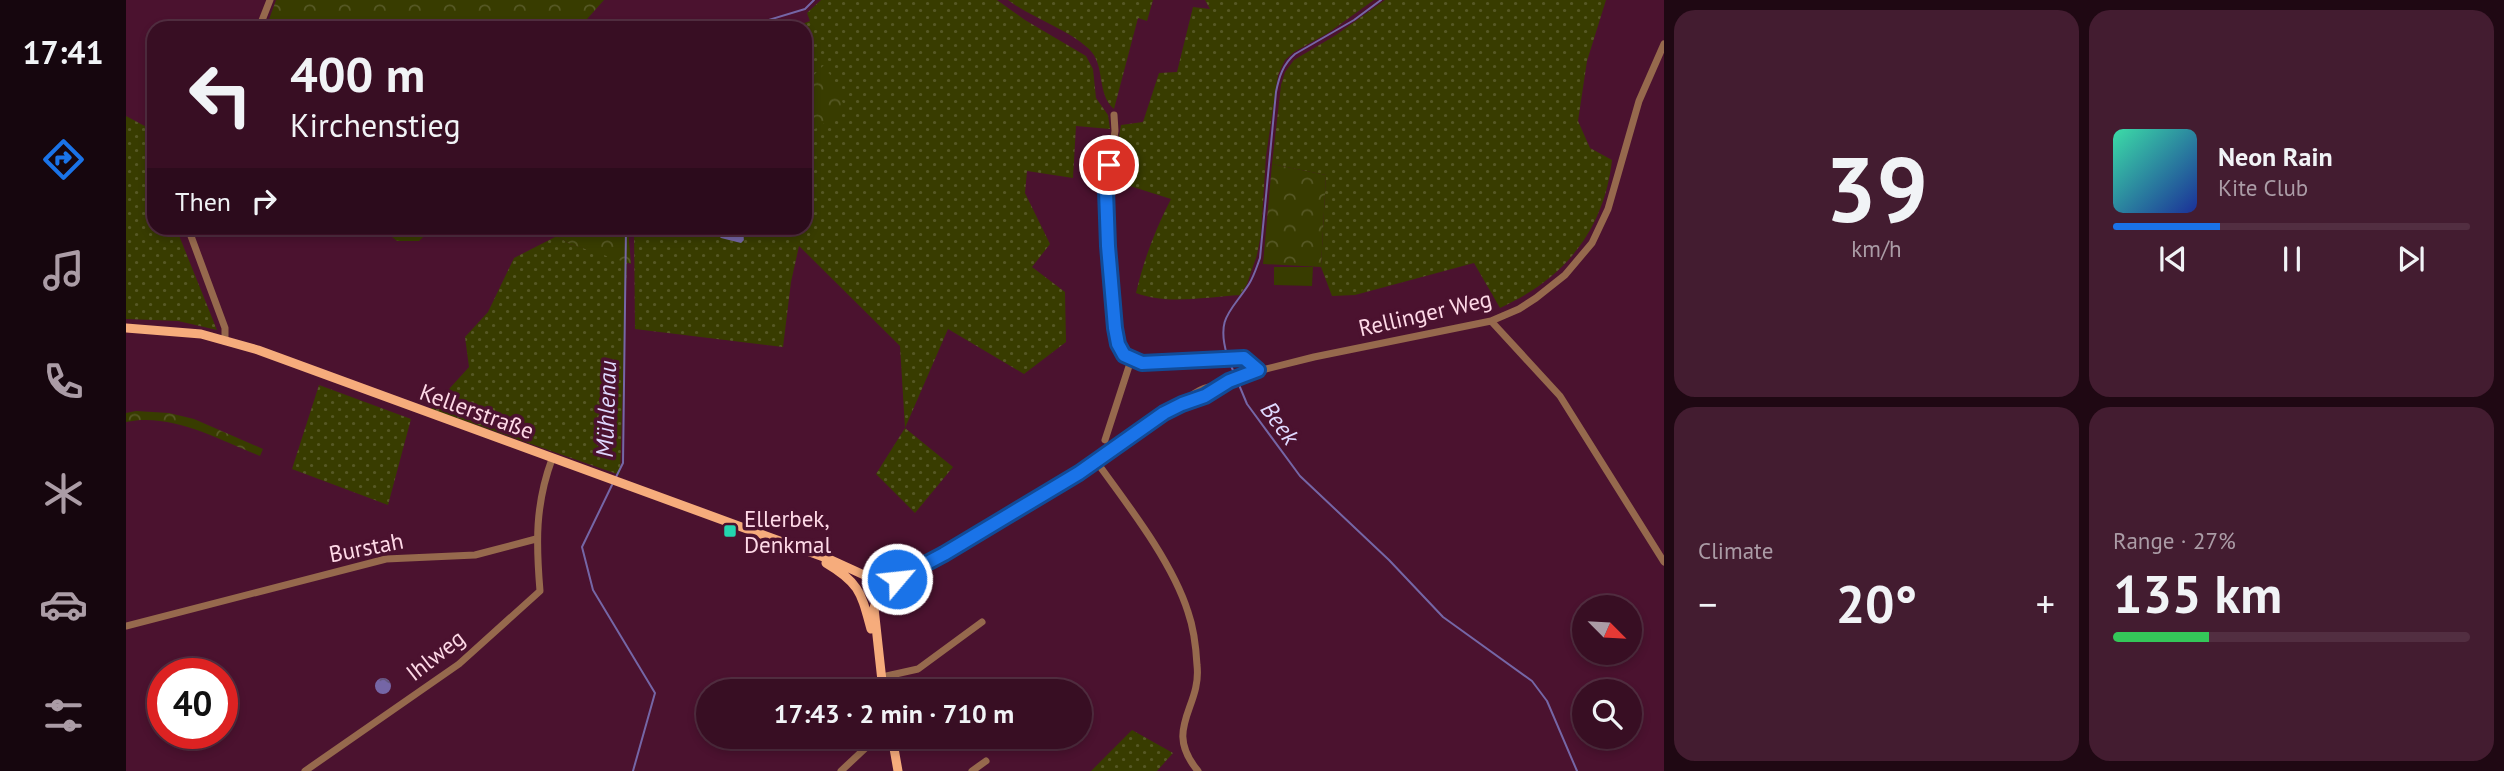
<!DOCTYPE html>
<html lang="en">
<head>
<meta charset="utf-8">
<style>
	:root { --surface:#380e23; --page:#431c30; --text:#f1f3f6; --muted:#ab9ca6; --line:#522e41; --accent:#1a73e8 }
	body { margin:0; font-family:"PT Sans",sans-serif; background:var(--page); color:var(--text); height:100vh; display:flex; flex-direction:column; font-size:26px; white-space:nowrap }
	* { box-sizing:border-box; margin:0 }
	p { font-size:23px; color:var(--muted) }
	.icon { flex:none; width:38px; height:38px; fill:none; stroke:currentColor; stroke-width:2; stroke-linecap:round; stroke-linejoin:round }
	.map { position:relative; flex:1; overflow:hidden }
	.sheet { display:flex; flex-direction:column; gap:10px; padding:10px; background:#1f0813; width:840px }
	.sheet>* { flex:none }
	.top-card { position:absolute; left:21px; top:21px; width:665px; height:214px; border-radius:21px; box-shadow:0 4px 10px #0003,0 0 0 2px var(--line); background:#380e23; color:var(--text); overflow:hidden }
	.needle { width:46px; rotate:114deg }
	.buttons { position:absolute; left:1446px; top:595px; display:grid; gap:14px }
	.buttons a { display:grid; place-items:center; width:70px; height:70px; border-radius:50%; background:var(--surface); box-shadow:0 4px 10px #0003,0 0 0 2px var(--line); font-size:35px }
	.speed { position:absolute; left:21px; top:658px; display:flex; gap:14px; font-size:35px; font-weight:700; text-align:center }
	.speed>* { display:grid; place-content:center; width:91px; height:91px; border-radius:50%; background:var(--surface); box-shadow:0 4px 10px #0003,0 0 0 2px var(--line); line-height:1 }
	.speed .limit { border:10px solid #d22; background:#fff; color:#111 }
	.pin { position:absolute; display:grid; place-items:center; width:60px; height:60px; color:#fff; margin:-30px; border:4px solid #fff; border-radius:50%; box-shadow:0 2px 7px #0007 }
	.me { position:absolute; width:77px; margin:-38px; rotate:62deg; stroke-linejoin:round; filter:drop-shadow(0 0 5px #0008) }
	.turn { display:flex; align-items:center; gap:24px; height:147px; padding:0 28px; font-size:32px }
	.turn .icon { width:91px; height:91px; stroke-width:2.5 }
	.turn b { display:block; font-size:49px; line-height:60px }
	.then { display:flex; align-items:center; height:66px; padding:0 28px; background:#0003; gap:14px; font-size:26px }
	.big { font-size:52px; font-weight:800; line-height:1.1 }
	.sheet .widget { flex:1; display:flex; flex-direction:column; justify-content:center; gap:10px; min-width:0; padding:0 24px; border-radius:21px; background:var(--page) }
	.sheet .dial { align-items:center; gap:0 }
	.dial b { font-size:91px; line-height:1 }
	.song { display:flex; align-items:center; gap:21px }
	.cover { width:84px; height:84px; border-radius:10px; background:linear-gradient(135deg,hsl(160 70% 55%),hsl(230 70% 35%)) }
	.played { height:7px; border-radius:4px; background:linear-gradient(90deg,var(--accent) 30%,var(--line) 30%) }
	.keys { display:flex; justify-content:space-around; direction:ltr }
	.heat { display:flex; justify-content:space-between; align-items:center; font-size:38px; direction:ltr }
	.charge { height:10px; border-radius:5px; background:linear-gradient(90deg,#34c759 27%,var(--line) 0) }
	.sheet .tiles { flex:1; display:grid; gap:10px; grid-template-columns:repeat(2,1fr) }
	.trip { position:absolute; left:570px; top:679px; width:396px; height:70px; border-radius:35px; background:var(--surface); box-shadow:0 4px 10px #0003,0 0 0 2px var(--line); font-weight:800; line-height:70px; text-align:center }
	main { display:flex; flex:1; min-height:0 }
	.dock { display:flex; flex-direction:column; width:126px; justify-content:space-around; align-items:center; background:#16060e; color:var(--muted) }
	.dock .icon { width:49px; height:49px }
	.dock .selected { color:var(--accent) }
	.dock b { font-size:32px; color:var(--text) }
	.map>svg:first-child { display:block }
	.grass { fill:url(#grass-dots) }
	.forest { fill:url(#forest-crowns) }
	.park { fill:#383c00 }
	.water { fill:url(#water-ripples) }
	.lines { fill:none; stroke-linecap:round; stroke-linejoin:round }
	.stream { stroke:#7566a6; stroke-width:2 }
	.minor { stroke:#96694d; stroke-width:7 }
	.major { stroke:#f6ac7c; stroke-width:9 }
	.route-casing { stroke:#114b97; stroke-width:18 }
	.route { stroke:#1a73e8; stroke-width:12 }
	.poi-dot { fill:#23d5af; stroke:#4b122f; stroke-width:2.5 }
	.labels { text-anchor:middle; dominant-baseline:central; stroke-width:7; stroke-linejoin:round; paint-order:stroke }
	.street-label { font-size:23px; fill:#fed9e7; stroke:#4b122f }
	.poi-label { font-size:23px; fill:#fed9e7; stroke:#4b122f; text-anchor:start }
	.water-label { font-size:24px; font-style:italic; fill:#dfd9ff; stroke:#4b122f }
</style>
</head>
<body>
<main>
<nav class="dock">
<b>17:41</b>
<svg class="icon selected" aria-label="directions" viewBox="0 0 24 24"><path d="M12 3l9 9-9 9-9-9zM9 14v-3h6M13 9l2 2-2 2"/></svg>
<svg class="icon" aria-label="music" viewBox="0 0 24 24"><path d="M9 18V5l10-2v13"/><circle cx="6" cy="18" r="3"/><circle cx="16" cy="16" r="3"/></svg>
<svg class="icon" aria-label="phone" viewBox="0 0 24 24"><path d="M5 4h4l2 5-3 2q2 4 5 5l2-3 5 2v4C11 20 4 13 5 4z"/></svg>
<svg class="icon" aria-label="climate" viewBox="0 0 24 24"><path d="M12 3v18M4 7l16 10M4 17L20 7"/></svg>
<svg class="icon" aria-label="car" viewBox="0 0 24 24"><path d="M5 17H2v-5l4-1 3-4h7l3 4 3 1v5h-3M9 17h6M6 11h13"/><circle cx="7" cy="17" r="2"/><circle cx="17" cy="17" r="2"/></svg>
<svg class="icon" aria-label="filters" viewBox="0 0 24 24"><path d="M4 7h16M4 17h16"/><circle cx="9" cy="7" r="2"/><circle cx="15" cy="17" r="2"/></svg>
</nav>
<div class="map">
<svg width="1538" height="771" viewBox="0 0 1538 771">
	<defs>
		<pattern id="grass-dots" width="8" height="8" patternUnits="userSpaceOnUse" patternTransform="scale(1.75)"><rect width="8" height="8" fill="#383c00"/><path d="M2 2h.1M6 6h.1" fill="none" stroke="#565825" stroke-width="1.8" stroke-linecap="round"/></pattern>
		<pattern id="forest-crowns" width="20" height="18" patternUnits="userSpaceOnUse" patternTransform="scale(1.75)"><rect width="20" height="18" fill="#383c00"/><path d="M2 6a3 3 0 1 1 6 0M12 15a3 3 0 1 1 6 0" fill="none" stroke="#565825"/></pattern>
		<pattern id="water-ripples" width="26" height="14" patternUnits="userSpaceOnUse" patternTransform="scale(1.75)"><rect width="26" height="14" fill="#7566a6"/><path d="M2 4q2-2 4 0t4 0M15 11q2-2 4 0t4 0" fill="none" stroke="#63557a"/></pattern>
	</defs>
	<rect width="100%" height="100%" fill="#4b122f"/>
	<path class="grass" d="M695 0H871L899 20 960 56 967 69 970 98 982 115 984 129 950 126 947 178 901 171 899 193 924 244 906 267 939 292 940 342 898 374 822 329 779 428 827 467 789 513 750 474 779 428 774 346 673 246 665 282 657 347 509 329 508 228H679V135L684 133 699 65 679 84V28H665L684 21 681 13Z
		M882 0H1027L1021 21 1012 18 988 109C970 94 980 65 963 49 940 28 907 19 882 0Z
		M1079 0H1248L1202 33 1168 52 1159 60 1152 75 1140 156 1135 234 1131 255 1121 284 1114 295C1080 297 1042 305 1010 293 1018 259 1029 230 1045 199L985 180 995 125 1017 122 1033 73 1051 72 1067 7 1084 9Z
		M1259 0H1480L1461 61 1452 121 1464 148 1486 160C1478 231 1438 279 1374 308L1348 263 1229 295 1206 296 1195 267 1200 175 1146 164 1155 85 1159 72 1168 60 1210 35Z
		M0 116 28 131V228H50L91 330 52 321 0 319Z
		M431 236 444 244 501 261 494 475 305 409 343 367 339 337 362 312 388 258Z
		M193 385 285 419 262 505 166 469Z
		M1006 730 1047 753 1031 771H965Z"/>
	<path class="forest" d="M150 0H478L453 28H140Z
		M699 64 720 110 679 135V84Z
		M1146 164 1200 175 1195 267 1137 264Z
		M255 228H306L293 241H271Z
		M443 228H502L505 264 444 244 431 236Z
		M10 411 43 413 68 419 137 449 134 456C94 440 45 412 0 422V413Z"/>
	<path class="park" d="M1148 267H1187L1186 286 1148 285Z"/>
	<path class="water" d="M588 228H607L617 232 618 240 615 243 595 238 589 232Z
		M249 686a8 8 0 1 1 16 0a8 8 0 1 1-16 0Z"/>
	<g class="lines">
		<path class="stream" d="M616 28 679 9 688 0
			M1101 355C1090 317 1105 312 1123 284 1128 276 1131 266 1134 258L1150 92C1153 77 1157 64 1169 54L1228 20 1255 0
			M1103 361 1109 375
			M1111 380 1121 404 1174 476 1263 560 1317 617 1406 681 1421 701 1451 771
			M490 477 497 463 500 228
			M486 485 456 547 467 590 529 693 507 771"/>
		<path class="minor" d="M133 28 144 0
			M62 228 99 328V339
			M1365 321 1434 396 1538 562
			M1005 360 1016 363 1118 358 1132 371
			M1057 403C1066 394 1079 385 1093 386
			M979 440 1005 360 997 354 992 344 982 246 980 190 989 131 988 115
			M970 461C1001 504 1046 561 1062 612 1068 629 1070 647 1071 665 1076 708 1036 728 1072 771
			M746 578 777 573
			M753 591 782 572 818 554 953 473 1010 431 1038 413 1056 403 1079 396 1103 381 1132 371 1188 357 1365 321 1393 309 1410 298 1439 275 1466 243 1482 209 1513 101 1538 44
			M0 626 260 559 349 555 410 539
			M756 677 792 669 856 622
			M179 771 333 664 414 591C410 543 409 505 426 459
			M715 771 747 741 762 737
			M846 771 860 761"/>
		<path class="major" d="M0 328 75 334 132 350 703 559 749 580 754 588 748 608 756 681 755 691
			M700 563C734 583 735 593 745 629
			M756 681 760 685 761 691
			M766 737 772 771"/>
	</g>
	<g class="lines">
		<defs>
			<path id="route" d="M771 579 818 554 953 473 1038 413 1056 404 1079 396 1103 381 1132 370 1118 358 1016 363 998 355 992 344 989 328 982 246 980 190 983 165"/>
		</defs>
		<use href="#route" class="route-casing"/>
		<use href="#route" class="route"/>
	</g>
	<rect class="poi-dot" x="597" y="524" width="14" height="14" rx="3.5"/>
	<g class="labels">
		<g class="street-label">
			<text transform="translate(1299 313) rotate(-13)">Rellinger Weg</text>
			<text transform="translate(351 411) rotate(20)">Kellerstraße</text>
			<text transform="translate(240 547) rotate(-11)">Burstah</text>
			<text transform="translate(309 655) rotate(-38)">Ihlweg</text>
		</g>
		<g class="poi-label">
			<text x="618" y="518">Ellerbek,<tspan x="618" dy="26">Denkmal</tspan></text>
		</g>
		<g class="water-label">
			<text transform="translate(480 409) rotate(-88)">Mühlenau</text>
			<text transform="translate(1154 423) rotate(54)">Beek</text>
		</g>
	</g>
</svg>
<div class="buttons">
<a><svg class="needle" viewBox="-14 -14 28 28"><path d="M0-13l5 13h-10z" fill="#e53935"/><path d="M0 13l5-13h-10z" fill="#ab9ca6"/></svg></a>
<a><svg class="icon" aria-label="search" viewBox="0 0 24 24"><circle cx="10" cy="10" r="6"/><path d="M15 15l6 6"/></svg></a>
</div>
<div class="speed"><div class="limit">40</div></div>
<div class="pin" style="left:983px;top:165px;background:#d93025"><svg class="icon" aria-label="arrive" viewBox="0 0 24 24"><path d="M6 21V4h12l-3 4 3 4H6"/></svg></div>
<svg class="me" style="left:771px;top:579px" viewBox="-20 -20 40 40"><circle r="17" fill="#1a73e8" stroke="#fff" stroke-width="3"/><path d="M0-11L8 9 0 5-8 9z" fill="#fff"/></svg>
<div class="trip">17:43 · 2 min · 710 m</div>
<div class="top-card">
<div class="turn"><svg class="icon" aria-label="left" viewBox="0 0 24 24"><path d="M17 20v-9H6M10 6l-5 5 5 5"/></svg><div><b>400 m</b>Kirchenstieg</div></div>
<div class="then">Then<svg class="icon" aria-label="right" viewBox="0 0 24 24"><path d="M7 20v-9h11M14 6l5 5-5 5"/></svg></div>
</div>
</div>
<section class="sheet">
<div class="tiles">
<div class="widget dial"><b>39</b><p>km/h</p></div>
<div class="widget">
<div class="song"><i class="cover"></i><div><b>Neon Rain</b><p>Kite Club</p></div></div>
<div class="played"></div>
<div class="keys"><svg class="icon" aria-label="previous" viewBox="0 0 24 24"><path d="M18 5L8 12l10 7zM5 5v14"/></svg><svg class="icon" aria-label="pause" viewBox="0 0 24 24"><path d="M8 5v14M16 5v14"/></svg><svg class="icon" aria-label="next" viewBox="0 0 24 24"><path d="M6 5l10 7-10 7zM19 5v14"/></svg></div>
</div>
<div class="widget"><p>Climate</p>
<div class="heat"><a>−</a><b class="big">20°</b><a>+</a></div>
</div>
<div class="widget"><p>Range · 27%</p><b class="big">135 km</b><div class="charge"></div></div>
</div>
</section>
</main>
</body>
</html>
